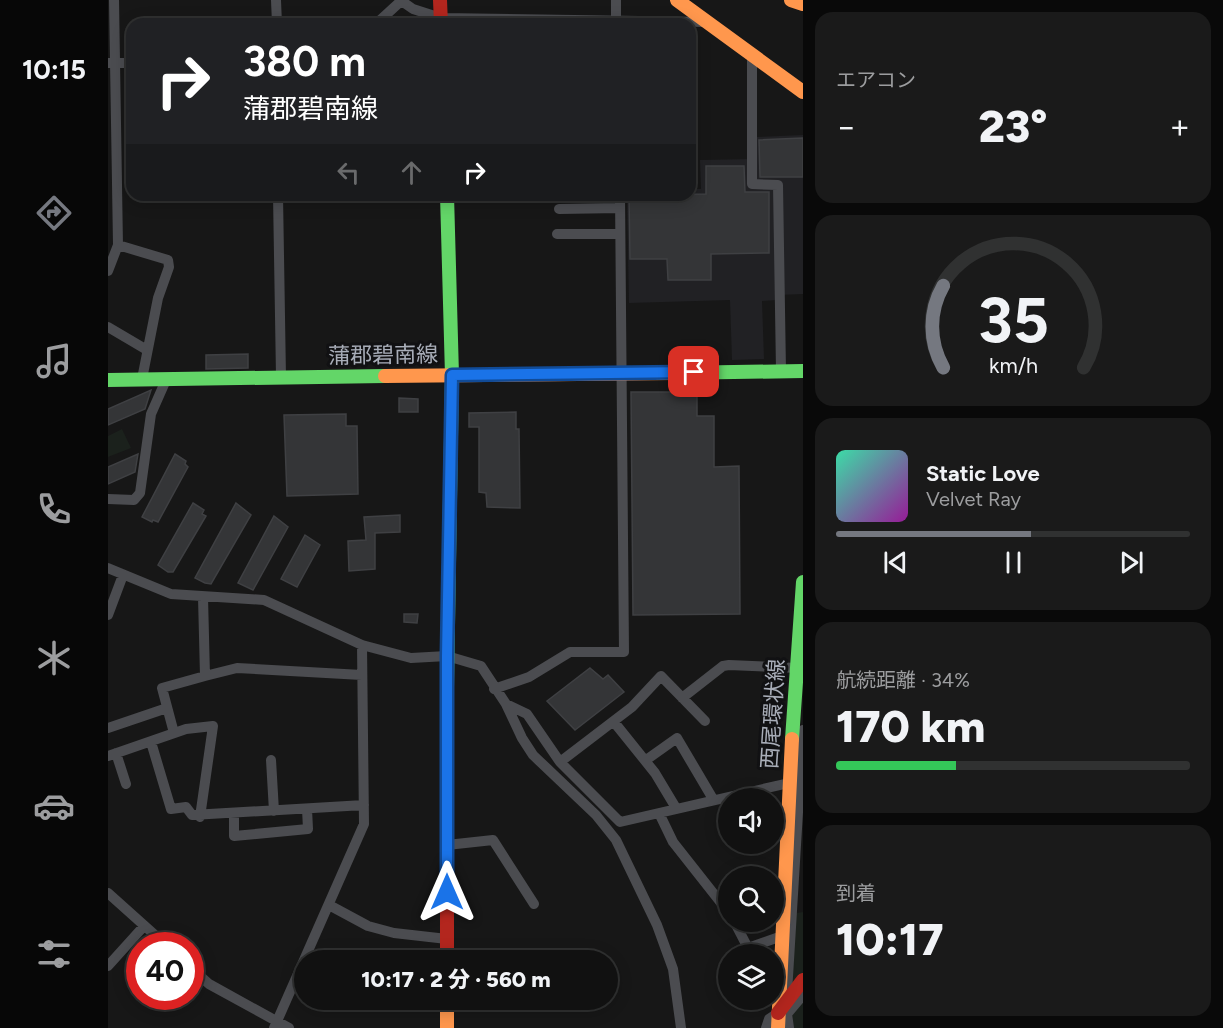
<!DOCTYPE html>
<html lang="ja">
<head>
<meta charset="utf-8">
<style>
	:root { --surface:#111; --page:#1a1a1a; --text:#f1f3f6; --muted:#9c9d9f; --line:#303131; --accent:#757880 }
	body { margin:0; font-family:Figtree,"Noto Sans JP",sans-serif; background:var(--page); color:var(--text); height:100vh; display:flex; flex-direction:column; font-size:22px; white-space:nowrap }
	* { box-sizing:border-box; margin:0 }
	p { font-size:20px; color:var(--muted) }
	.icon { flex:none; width:33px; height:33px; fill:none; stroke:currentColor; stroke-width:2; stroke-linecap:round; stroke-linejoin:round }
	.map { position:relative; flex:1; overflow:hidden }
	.panel { display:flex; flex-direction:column; gap:12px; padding:12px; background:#090909; width:420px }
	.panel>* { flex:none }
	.banner { position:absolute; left:18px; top:18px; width:570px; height:183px; border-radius:18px; box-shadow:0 3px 15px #0003,0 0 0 2px var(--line); background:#202124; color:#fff; overflow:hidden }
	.tools { position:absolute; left:610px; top:788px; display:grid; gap:12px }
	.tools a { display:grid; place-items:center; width:66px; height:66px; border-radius:50%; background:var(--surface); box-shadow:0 3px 15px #0003,0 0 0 2px var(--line); font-size:30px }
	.speed { position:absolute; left:18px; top:932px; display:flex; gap:12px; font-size:30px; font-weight:700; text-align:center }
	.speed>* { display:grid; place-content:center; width:78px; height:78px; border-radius:50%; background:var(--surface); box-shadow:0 3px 15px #0003,0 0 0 2px var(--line); line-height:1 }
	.speed .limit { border:9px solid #d22; background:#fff; color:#111 }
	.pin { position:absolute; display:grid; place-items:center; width:51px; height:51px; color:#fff; margin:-26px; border-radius:12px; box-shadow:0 3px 9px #0006 }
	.me { position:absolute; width:66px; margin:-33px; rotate:0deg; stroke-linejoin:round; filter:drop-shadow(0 0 4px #0008) }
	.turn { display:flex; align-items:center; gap:21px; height:126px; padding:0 18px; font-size:27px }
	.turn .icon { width:78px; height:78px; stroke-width:2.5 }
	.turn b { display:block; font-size:42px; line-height:51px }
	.lanes { display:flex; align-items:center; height:57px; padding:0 18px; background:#0003; justify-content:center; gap:30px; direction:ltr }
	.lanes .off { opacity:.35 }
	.big { font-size:45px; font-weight:800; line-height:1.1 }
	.panel .widget { flex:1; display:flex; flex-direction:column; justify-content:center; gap:9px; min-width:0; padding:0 21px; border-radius:18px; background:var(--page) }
	.panel .dial { align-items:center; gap:0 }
	.dial svg { height:156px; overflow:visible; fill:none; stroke:var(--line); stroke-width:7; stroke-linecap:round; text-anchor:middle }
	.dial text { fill:var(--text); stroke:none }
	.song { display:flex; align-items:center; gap:18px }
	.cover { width:72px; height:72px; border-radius:9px; background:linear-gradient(135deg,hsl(160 70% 55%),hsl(300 70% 35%)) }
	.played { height:6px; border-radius:3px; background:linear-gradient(90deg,var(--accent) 55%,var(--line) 55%) }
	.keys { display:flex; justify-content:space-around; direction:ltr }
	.heat { display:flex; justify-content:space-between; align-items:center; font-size:33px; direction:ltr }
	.charge { height:9px; border-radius:4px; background:linear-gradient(90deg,#34c759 34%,var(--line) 0) }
	.trip { position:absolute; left:186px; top:950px; width:324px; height:60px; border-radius:30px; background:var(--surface); box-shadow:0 3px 15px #0003,0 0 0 2px var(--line); font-weight:800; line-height:60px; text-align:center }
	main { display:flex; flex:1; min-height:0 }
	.tab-bar { display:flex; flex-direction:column; width:108px; justify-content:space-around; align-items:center; background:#070707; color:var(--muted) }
	.tab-bar .icon { width:42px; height:42px }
	.tab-bar .active { color:var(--accent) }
	.tab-bar b { font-size:27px; color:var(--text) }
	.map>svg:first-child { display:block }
	.built { fill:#212124 }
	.green { fill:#1b211c }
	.building { fill:#343537; stroke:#3f4043; stroke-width:1.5 }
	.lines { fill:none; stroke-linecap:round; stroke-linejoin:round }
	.street { stroke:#4b4c50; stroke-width:10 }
	.fast { stroke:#63d668; stroke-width:14 }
	.slow { stroke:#ff974d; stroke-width:14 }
	.jam { stroke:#b3261e; stroke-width:14 }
	.route-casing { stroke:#114b97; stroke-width:15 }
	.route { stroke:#1a73e8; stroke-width:10 }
	.labels { text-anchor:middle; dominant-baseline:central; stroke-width:6; stroke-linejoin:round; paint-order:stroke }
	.street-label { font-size:22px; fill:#a8adb8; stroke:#111113 }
</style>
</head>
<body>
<main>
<nav class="tab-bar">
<b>10:15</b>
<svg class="icon active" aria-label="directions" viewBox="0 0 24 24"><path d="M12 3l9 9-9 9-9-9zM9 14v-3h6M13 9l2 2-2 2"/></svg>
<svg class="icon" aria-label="music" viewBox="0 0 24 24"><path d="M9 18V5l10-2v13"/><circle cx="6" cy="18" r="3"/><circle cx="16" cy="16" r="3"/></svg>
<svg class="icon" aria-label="phone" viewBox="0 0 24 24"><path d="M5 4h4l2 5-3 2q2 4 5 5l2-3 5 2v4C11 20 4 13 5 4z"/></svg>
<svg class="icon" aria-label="climate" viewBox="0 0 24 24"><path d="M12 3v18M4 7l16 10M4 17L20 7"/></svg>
<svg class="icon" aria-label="car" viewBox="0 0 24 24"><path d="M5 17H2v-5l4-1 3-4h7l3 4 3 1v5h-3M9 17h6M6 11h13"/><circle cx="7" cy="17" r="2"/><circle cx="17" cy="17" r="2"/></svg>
<svg class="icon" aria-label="filters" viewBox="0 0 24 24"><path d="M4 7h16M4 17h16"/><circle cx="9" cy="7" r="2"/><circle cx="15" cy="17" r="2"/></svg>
</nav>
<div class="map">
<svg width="695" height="1028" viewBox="0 0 695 1028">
	<rect width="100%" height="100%" fill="#171717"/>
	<path class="built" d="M695 135V294L670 295 669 300 654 301 656 359 624 360 622 300 521 303 519 195H582V189H593L592 160 647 159V137Z"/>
	<path class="green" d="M14 429 23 448 0 457V436Z
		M695 912V1028H675L682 914Z"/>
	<path class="building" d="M695 138V177H652L651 140Z
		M598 166H636L637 192H661V253L603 254V280H560L559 259H522L521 195 598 194Z
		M262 345H280V356H263Z
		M140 354V368L98 369V355Z
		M43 390 37 409 0 425V409Z
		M523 392H589V416H606V467L631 466 632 614 525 615Z
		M291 398 310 399V412H291Z
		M408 412V429H411L412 508 379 507 378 493 371 492V427H361V413Z
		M238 414V426H249L250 494 179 496 176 415Z
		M30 454 27 472 0 484V467Z
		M67 454 78 461 77 464 80 467 50 522 45 520 44 522 34 517Z
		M85 503 96 510 94 514 98 516 65 572H60L50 565Z
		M128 503 143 515 103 584 97 583 87 578Z
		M292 515V532L267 533V569L241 571 240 541 258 540 256 517Z
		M166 516 180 527 145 590 130 583Z
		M197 535 212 545 189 587 173 579Z
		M296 614H310L309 623 296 622Z
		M482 668 495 679 500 675 516 692 467 730 439 701Z"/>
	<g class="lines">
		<path class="street" d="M168 0 169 24
			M292 0 305 9 333 18 599 22
			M508 0V24
			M268 24 293 1
			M644 55V184L670 185 673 371
			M0 63H24
			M170 195 173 377
			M451 209 512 208
			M449 234H512
			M10 245 60 260 61 267 50 298 34 379
			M0 271 10 245 6 0
			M0 327 39 350
			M0 499 26 500 32 493 43 414 58 380
			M0 568 63 594 156 600 254 645 303 658 339 656 373 666 398 704 414 738 425 755 488 815 508 840 549 925 565 969 573 1028
			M0 615 15 575
			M97 676 129 668 254 675
			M386 689 421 677 462 652H516L512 195
			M574 698 615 666 621 665 690 668
			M398 704 419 714 452 762 512 822 681 783
			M506 722 547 773 568 808
			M0 728 59 708
			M66 733 54 688 97 676 95 597
			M43 742 63 809 78 807 84 815 256 805
			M8 753 18 784
			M0 756 78 729 105 726 92 817
			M163 760 166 811
			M538 760 569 738 605 799
			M452 762 524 707 553 676 597 721
			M551 813 565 842 621 913
			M126 814V836L200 829 199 809
			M339 845 385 840 426 904
			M0 893 58 945
			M221 905 260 926 286 933 339 939
			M626 921 640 948 674 936
			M0 966 36 926
			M82 967 101 984 181 1028
			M679 993 695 730
			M166 1028 256 824 254 645
			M658 1028 661 1019 670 1013
			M681 1028 679 1014 695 995"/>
		<path class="fast" d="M339 195 344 375 339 688
			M565 373 695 371
			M0 380 277 376
			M684 739 695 582"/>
		<path class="slow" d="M569 0 695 92
			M683 0 695 4
			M277 376 565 373
			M339 999V1028
			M670 1028 684 739"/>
		<path class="jam" d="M332 0 333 24
			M339 688V960
			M670 1013 695 980"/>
	</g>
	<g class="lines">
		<defs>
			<path id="route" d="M339 892V656L344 375 586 372"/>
		</defs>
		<use href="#route" class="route-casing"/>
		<use href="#route" class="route"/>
	</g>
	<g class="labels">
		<g class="street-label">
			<text transform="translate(275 355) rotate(-1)">蒲郡碧南線</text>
			<text transform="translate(665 714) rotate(-86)">西尾環状線</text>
		</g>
	</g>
</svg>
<div class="tools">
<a><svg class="icon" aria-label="sound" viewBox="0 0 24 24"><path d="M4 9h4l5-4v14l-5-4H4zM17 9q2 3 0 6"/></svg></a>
<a><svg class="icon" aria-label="search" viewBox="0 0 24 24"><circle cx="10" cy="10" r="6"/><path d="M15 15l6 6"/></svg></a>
<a><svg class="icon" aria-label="layers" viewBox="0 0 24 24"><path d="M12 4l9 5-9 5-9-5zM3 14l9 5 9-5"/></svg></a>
</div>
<div class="speed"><div class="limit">40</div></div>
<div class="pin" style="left:586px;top:372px;background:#d93025"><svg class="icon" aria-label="arrive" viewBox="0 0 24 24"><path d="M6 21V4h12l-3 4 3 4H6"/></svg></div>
<svg class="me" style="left:339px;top:892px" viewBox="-20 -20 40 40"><path d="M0-17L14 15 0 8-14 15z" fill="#1a73e8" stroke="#fff" stroke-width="4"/></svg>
<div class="trip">10:17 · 2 分 · 560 m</div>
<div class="banner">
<div class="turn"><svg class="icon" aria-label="right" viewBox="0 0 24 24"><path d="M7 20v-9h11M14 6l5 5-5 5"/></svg><div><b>380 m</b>蒲郡碧南線</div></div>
<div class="lanes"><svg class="icon off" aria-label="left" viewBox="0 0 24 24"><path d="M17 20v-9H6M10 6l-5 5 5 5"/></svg><svg class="icon off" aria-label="ahead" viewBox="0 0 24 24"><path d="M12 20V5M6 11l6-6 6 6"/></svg><svg class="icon" aria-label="right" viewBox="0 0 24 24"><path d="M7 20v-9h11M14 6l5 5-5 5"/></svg></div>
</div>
</div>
<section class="panel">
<div class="widget"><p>エアコン</p>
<div class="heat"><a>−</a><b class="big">23°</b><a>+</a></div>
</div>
<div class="widget dial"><svg viewBox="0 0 100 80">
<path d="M14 69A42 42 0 1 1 86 69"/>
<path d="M14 69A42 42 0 0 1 14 27" stroke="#757880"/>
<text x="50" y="56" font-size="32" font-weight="700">35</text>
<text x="50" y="72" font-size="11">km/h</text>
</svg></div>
<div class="widget">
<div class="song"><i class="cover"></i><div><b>Static Love</b><p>Velvet Ray</p></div></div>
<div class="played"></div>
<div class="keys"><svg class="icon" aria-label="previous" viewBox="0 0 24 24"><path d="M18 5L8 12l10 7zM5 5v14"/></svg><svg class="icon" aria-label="pause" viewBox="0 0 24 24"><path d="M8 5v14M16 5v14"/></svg><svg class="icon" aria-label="next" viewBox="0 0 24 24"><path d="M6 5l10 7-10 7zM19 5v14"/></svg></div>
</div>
<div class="widget"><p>航続距離 · 34%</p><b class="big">170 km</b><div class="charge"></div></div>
<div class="widget"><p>到着</p><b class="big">10:17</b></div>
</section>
</main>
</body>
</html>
